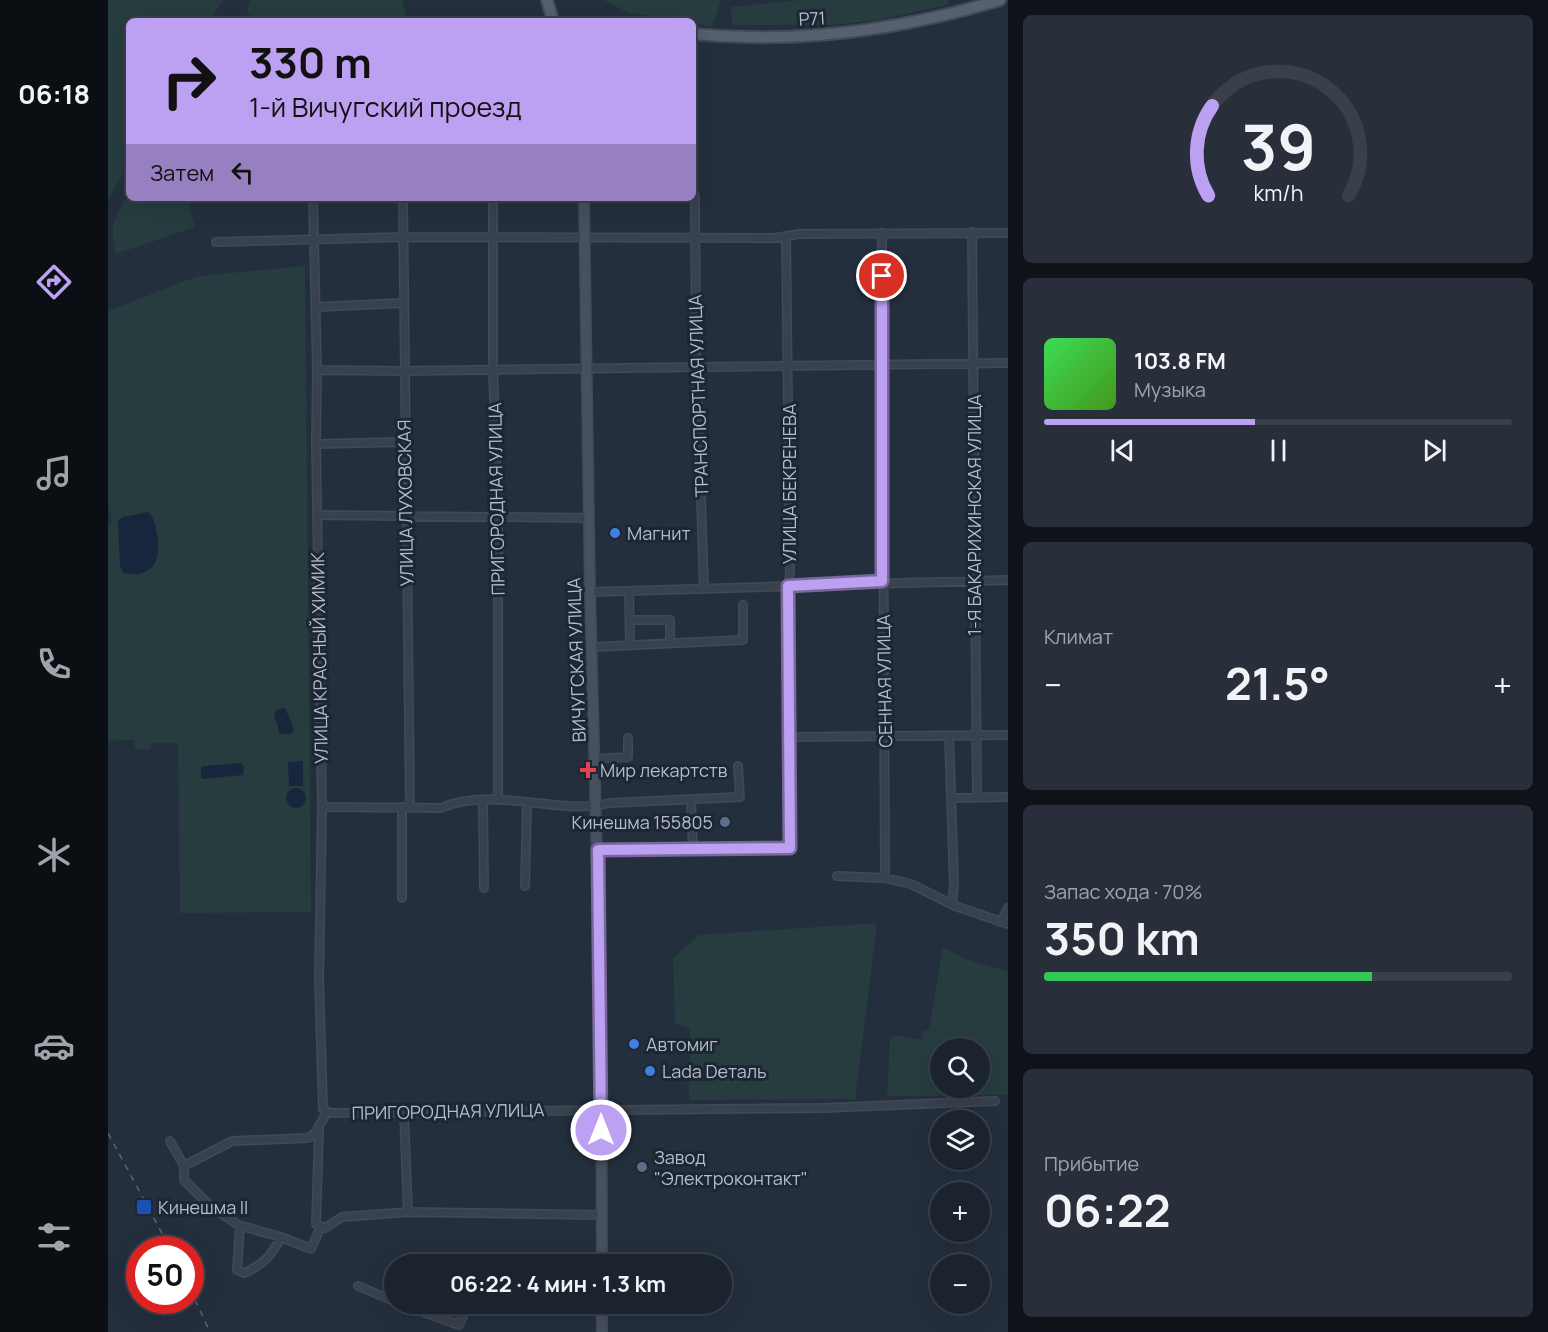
<!DOCTYPE html>
<html lang="ru">
<head>
<meta charset="utf-8">
<style>
	:root { --surface:#1b232e; --page:#282f3a; --text:#f1f3f6; --muted:#a0a4aa; --line:#39404a; --accent:#bca0f2 }
	body { margin:0; font-family:Manrope,sans-serif; background:var(--page); color:var(--text); height:100vh; display:flex; flex-direction:column; font-size:22px; white-space:nowrap }
	* { box-sizing:border-box; margin:0 }
	p { font-size:20px; color:var(--muted) }
	.icon { flex:none; width:33px; height:33px; fill:none; stroke:currentColor; stroke-width:2; stroke-linecap:round; stroke-linejoin:round }
	.map { position:relative; flex:1; overflow:hidden }
	.details { display:flex; flex-direction:column; gap:15px; padding:15px; background:#0f1319; width:540px }
	.details>* { flex:none }
	.banner { position:absolute; left:18px; top:18px; width:570px; height:183px; border-radius:9px; box-shadow:0 6px 24px #0002,0 0 0 2px var(--line); background:#bca0f2; color:#111; overflow:hidden }
	.fabs { position:absolute; left:822px; top:1038px; display:grid; gap:12px }
	.fabs a { display:grid; place-items:center; width:60px; height:60px; border-radius:50%; background:var(--surface); box-shadow:0 6px 24px #0002,0 0 0 2px var(--line); font-size:30px }
	.speed { position:absolute; left:18px; top:1236px; display:flex; gap:12px; font-size:30px; font-weight:700; text-align:center }
	.speed>* { display:grid; place-content:center; width:78px; height:78px; border-radius:50%; background:var(--surface); box-shadow:0 6px 24px #0002,0 0 0 2px var(--line); line-height:1 }
	.speed .limit { border:9px solid #d22; background:#fff; color:#111 }
	.pin { position:absolute; display:grid; place-items:center; width:51px; height:51px; color:#fff; margin:-26px; border:3px solid #fff; border-radius:50%; box-shadow:0 2px 6px #0007 }
	.me { position:absolute; width:66px; margin:-33px; rotate:0deg; stroke-linejoin:round; filter:drop-shadow(0 0 4px #0008) }
	.turn { display:flex; align-items:center; gap:21px; height:126px; padding:0 24px; font-size:27px }
	.turn .icon { width:78px; height:78px; stroke-width:2.5 }
	.turn b { display:block; font-size:42px; line-height:51px }
	.then { display:flex; align-items:center; height:57px; padding:0 24px; background:#0003; gap:12px; font-size:22px }
	.big { font-size:45px; font-weight:700; line-height:1.1 }
	.details .tile { flex:1; display:flex; flex-direction:column; justify-content:center; gap:9px; min-width:0; padding:0 21px; border-radius:9px; background:var(--page) }
	.details .dial { align-items:center; gap:0 }
	.dial svg { height:156px; overflow:visible; fill:none; stroke:var(--line); stroke-width:7; stroke-linecap:round; text-anchor:middle }
	.dial text { fill:var(--text); stroke:none }
	.song { display:flex; align-items:center; gap:18px }
	.cover { width:72px; height:72px; border-radius:9px; background:linear-gradient(135deg,hsl(130 70% 55%),hsl(100 70% 35%)) }
	.played { height:6px; border-radius:3px; background:linear-gradient(90deg,var(--accent) 45%,var(--line) 45%) }
	.keys { display:flex; justify-content:space-around; direction:ltr }
	.heat { display:flex; justify-content:space-between; align-items:center; font-size:33px; direction:ltr }
	.charge { height:9px; border-radius:4px; background:linear-gradient(90deg,#34c759 70%,var(--line) 0) }
	.trip { position:absolute; left:276px; top:1254px; width:348px; height:60px; border-radius:30px; background:var(--surface); box-shadow:0 6px 24px #0002,0 0 0 2px var(--line); font-weight:700; line-height:60px; text-align:center }
	main { display:flex; flex:1; min-height:0 }
	.tab-bar { display:flex; flex-direction:column; width:108px; justify-content:space-around; align-items:center; background:#0b0e12; color:var(--muted) }
	.tab-bar .icon { width:42px; height:42px }
	.tab-bar .on { color:var(--accent) }
	.tab-bar b { font-size:27px; color:var(--text) }
	.map>svg:first-child { display:block }
	.green { fill:#263c3f; fill-rule:evenodd }
	.water { fill:#17263c }
	.lines { fill:none; stroke-linecap:round; stroke-linejoin:round }
	.minor-casing { stroke:#414a57; stroke-width:10 }
	.secondary-casing { stroke:#414a57; stroke-width:12 }
	.primary-casing { stroke:#414a57; stroke-width:14 }
	.minor { stroke:#38414e; stroke-width:7 }
	.secondary { stroke:#465061; stroke-width:9 }
	.primary { stroke:#56606e; stroke-width:10 }
	.rail { stroke:#5a6575; stroke-width:1.5; stroke-dasharray:6 6; stroke-linecap:butt }
	.route-casing { stroke:#7a689d; stroke-width:15 }
	.route { stroke:#bca0f2; stroke-width:10 }
	.shop-dot { fill:#3f7fe0; stroke:#1d2633; stroke-width:2 }
	.health-dot { fill:#e0444e; stroke:#1d2633; stroke-width:2 }
	.service-dot { fill:#5c6f8a; stroke:#1d2633; stroke-width:2 }
	.transit-dot { fill:#1a4fb4; stroke:#1d2633; stroke-width:2 }
	.labels { text-anchor:middle; dominant-baseline:central; stroke-width:6; stroke-linejoin:round; paint-order:stroke }
	.street-label { font-size:18px; fill:#b4bcc9; stroke:#1d2633 }
	.poi-label { font-size:18px; fill:#b4bcc9; stroke:#1d2633; text-anchor:start }
</style>
</head>
<body>
<main>
<nav class="tab-bar">
<b>06:18</b>
<svg class="icon on" aria-label="directions" viewBox="0 0 24 24"><path d="M12 3l9 9-9 9-9-9zM9 14v-3h6M13 9l2 2-2 2"/></svg>
<svg class="icon" aria-label="music" viewBox="0 0 24 24"><path d="M9 18V5l10-2v13"/><circle cx="6" cy="18" r="3"/><circle cx="16" cy="16" r="3"/></svg>
<svg class="icon" aria-label="phone" viewBox="0 0 24 24"><path d="M5 4h4l2 5-3 2q2 4 5 5l2-3 5 2v4C11 20 4 13 5 4z"/></svg>
<svg class="icon" aria-label="climate" viewBox="0 0 24 24"><path d="M12 3v18M4 7l16 10M4 17L20 7"/></svg>
<svg class="icon" aria-label="car" viewBox="0 0 24 24"><path d="M5 17H2v-5l4-1 3-4h7l3 4 3 1v5h-3M9 17h6M6 11h13"/><circle cx="7" cy="17" r="2"/><circle cx="17" cy="17" r="2"/></svg>
<svg class="icon" aria-label="filters" viewBox="0 0 24 24"><path d="M4 7h16M4 17h16"/><circle cx="9" cy="7" r="2"/><circle cx="15" cy="17" r="2"/></svg>
</nav>
<div class="map">
<svg width="900" height="1332" viewBox="0 0 900 1332">
	<rect width="100%" height="100%" fill="#242f3e"/>
	<path class="green" d="M0 0H116L101 21H21V163L0 200Z
		M142 0H295L298 21H144L139 10Z
		M496 0H613L604 27 585 24V21L520 13Z
		M693 0H841L840 5 770 20 725 25H624L623 7Z
		M21 193V198H79L87 227 8 254C0 227 7 217 21 193Z
		M197 266 203 912 72 913 70 743H43V749H26L27 740 0 741V525L4 523 0 505V311L90 276Z
		M769 923 747 1099 581 1100 582 1028 567 1024 565 958 591 935Z
		M835 947 857 959 900 971V1095L779 1096 782 1038 787 1035 814 1040 815 1030 821 1031ZM832 1048H872V1088H832Z"/>
	<path class="water" d="M40 512C47 518 47 525 49 534 54 560 45 579 15 573L12 567 10 521 15 517Z
		M177 708 186 729 183 734H172L166 715 168 710Z
		M195 761V786H181L180 762Z
		M133 763 136 766 135 775 93 779V768L96 766Z
		M178 798a10 10 0 1 1 20 0a10 10 0 1 1-20 0Z"/>
	<g class="lines">
		<defs>
			<path id="minor" d="M587 196 588 356 591 365 589 378 596 589
				M205 198 209 370 208 444 214 807 211 979 215 1109 222 1113 715 1108 887 1101
				M295 198 302 807
				M385 198V369L390 517V800
				M864 232 869 797
				M774 233 777 878
				M108 242 296 237 667 238 691 234 900 233
				M208 307 295 303
				M209 370 295 371 900 363
				M208 444 296 442
				M209 515 481 518
				M521 591 522 645
				M482 592 900 580
				M522 620H562V643
				M484 647 635 640V605
				M841 736 846 884 844 904
				M681 737 900 735
				M487 759 520 757V738
				M843 798 900 797
				M375 801 376 888
				M583 801 585 849
				M214 807 333 808C386 785 447 816 502 803L632 797 630 766
				M490 850 682 848 678 603 682 572 678 236
				M729 876 777 878 803 884 847 906 900 924
				M417 886 419 803
				M294 898V807
				M893 922 900 908
				M296 1112 300 1212
				M211 1130 208 1224 217 1228 234 1217 300 1212 494 1215
				M62 1141 76 1166 124 1141 200 1138 207 1133 219 1112
				M76 1166V1180L103 1207 132 1226 129 1270 136 1273C155 1265 164 1255 173 1237L203 1249 213 1226
				M130 1225 173 1237
				M250 1286 286 1301
				M293 1304 351 1325 360 1304"/>
			<path id="secondary" d="M476 198 482 592 493 1017 494 1264
				M494 1332V1304"/>
			<path id="primary" d="M439 0 445 21
				M585 34C688 44 793 30 892 0"/>
		</defs>
		<use href="#minor" class="minor-casing"/>
		<use href="#secondary" class="secondary-casing"/>
		<use href="#primary" class="primary-casing"/>
		<use href="#minor" class="minor"/>
		<use href="#secondary" class="secondary"/>
		<use href="#primary" class="primary"/>
		<path class="rail" d="M0 1133 63 1250
			M82 1289 102 1332"/>
	</g>
	<g class="lines">
		<defs>
			<path id="route" d="M493 1130 490 850 682 848 680 586 774 581V276"/>
		</defs>
		<use href="#route" class="route-casing"/>
		<use href="#route" class="route"/>
	</g>
	<g class="shop-dot">
		<circle cx="507" cy="533" r="6"/>
		<circle cx="526" cy="1044" r="6"/>
		<circle cx="542" cy="1071" r="6"/>
	</g>
	<path class="health-dot" d="M477 761h6v6h6v6h-6v6h-6v-6h-6v-6h6z"/>
	<g class="service-dot">
		<circle cx="617" cy="822" r="6"/>
		<circle cx="534" cy="1167" r="6"/>
	</g>
	<rect class="transit-dot" x="28" y="1199" width="16" height="16" rx="3"/>
	<g class="labels">
		<g class="street-label">
			<text transform="translate(704 18) rotate(-3)">Р71</text>
			<text transform="translate(590 396) rotate(-92)">ТРАНСПОРТНАЯ УЛИЦА</text>
			<text transform="translate(681 484) rotate(-90)">УЛИЦА БЕКРЕНЕВА</text>
			<text transform="translate(388 499) rotate(-91)">ПРИГОРОДНАЯ УЛИЦА</text>
			<text transform="translate(297 503) rotate(-91)">УЛИЦА ЛУХОВСКАЯ</text>
			<text transform="translate(866 515) rotate(-90)">1-Я БАКАРИХИНСКАЯ УЛИЦА</text>
			<text transform="translate(211 658) rotate(-91)">УЛИЦА КРАСНЫЙ ХИМИК</text>
			<text transform="translate(468 660) rotate(-92)">ВИЧУГСКАЯ УЛИЦА</text>
			<text transform="translate(776 681) rotate(-91)">СЕННАЯ УЛИЦА</text>
			<text transform="translate(340 1111) rotate(-1)">ПРИГОРОДНАЯ УЛИЦА</text>
		</g>
		<g class="poi-label">
			<text x="519" y="533">Магнит</text>
			<text x="492" y="770">Мир лекартств</text>
			<text x="605" y="822" text-anchor="end">Кинешма 155805</text>
			<text x="538" y="1044">Автомиг</text>
			<text x="554" y="1071">Lada Dеталь</text>
			<text x="546" y="1157">Завод<tspan x="546" dy="21">"Электроконтакт"</tspan></text>
			<text x="50" y="1207">Кинешма II</text>
		</g>
	</g>
</svg>
<div class="fabs">
<a><svg class="icon" aria-label="search" viewBox="0 0 24 24"><circle cx="10" cy="10" r="6"/><path d="M15 15l6 6"/></svg></a>
<a><svg class="icon" aria-label="layers" viewBox="0 0 24 24"><path d="M12 4l9 5-9 5-9-5zM3 14l9 5 9-5"/></svg></a>
<a>+</a>
<a>−</a>
</div>
<div class="speed"><div class="limit">50</div></div>
<div class="pin" style="left:774px;top:276px;background:#d93025"><svg class="icon" aria-label="arrive" viewBox="0 0 24 24"><path d="M6 21V4h12l-3 4 3 4H6"/></svg></div>
<svg class="me" style="left:493px;top:1130px" viewBox="-20 -20 40 40"><circle r="17" fill="#bca0f2" stroke="#fff" stroke-width="3"/><path d="M0-11L8 9 0 5-8 9z" fill="#fff"/></svg>
<div class="trip">06:22 · 4 мин · 1.3 km</div>
<div class="banner">
<div class="turn"><svg class="icon" aria-label="right" viewBox="0 0 24 24"><path d="M7 20v-9h11M14 6l5 5-5 5"/></svg><div><b>330 m</b>1-й Вичугский проезд</div></div>
<div class="then">Затем<svg class="icon" aria-label="left" viewBox="0 0 24 24"><path d="M17 20v-9H6M10 6l-5 5 5 5"/></svg></div>
</div>
</div>
<section class="details">
<div class="tile dial"><svg viewBox="0 0 100 80">
<path d="M14 69A42 42 0 1 1 86 69"/>
<path d="M14 69A42 42 0 0 1 16 23" stroke="#bca0f2"/>
<text x="50" y="56" font-size="32" font-weight="700">39</text>
<text x="50" y="72" font-size="11">km/h</text>
</svg></div>
<div class="tile">
<div class="song"><i class="cover"></i><div><b>103.8 FM</b><p>Музыка</p></div></div>
<div class="played"></div>
<div class="keys"><svg class="icon" aria-label="previous" viewBox="0 0 24 24"><path d="M18 5L8 12l10 7zM5 5v14"/></svg><svg class="icon" aria-label="pause" viewBox="0 0 24 24"><path d="M8 5v14M16 5v14"/></svg><svg class="icon" aria-label="next" viewBox="0 0 24 24"><path d="M6 5l10 7-10 7zM19 5v14"/></svg></div>
</div>
<div class="tile"><p>Климат</p>
<div class="heat"><a>−</a><b class="big">21.5°</b><a>+</a></div>
</div>
<div class="tile"><p>Запас хода · 70%</p><b class="big">350 km</b><div class="charge"></div></div>
<div class="tile"><p>Прибытие</p><b class="big">06:22</b></div>
</section>
</main>
</body>
</html>
